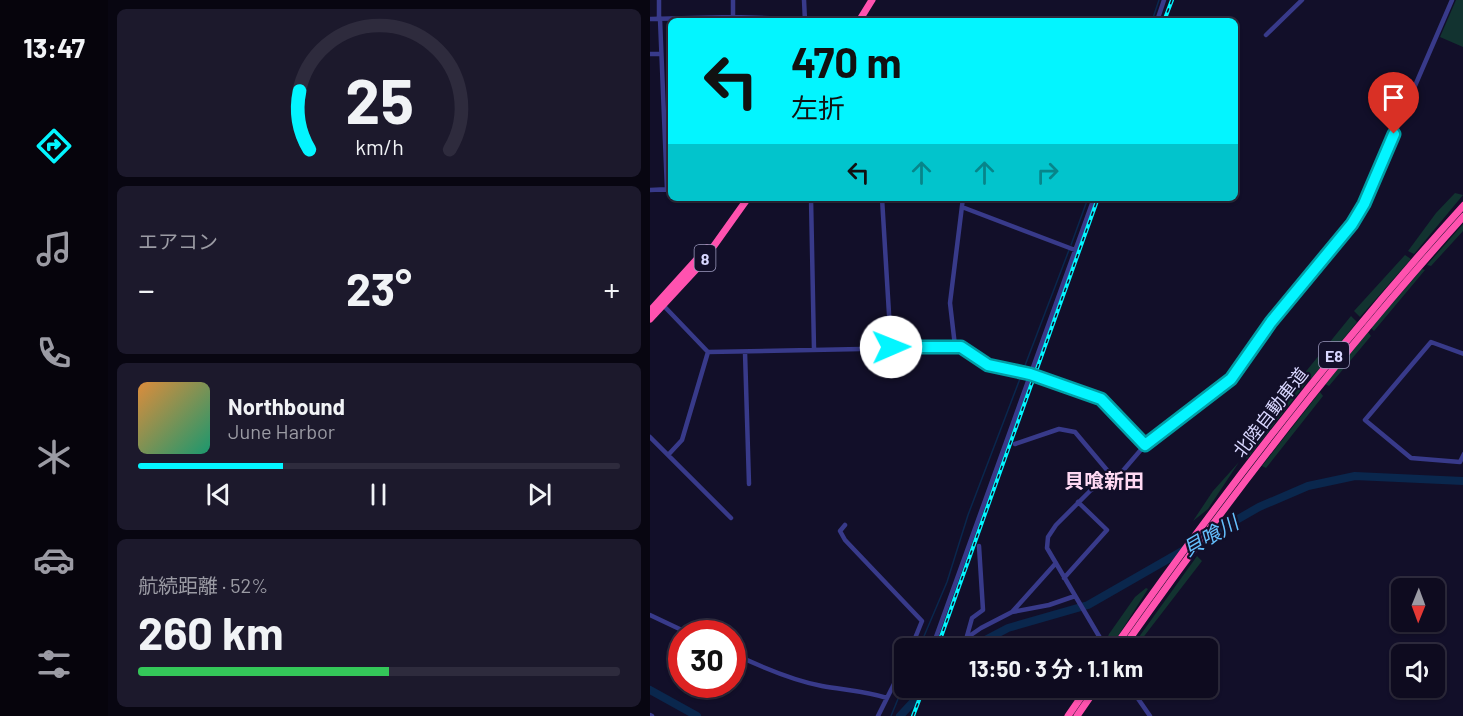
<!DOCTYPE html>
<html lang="ja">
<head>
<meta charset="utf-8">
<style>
	:root { --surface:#0e0b1f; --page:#1c192c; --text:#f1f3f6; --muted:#9b9ba4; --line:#2e2b3d; --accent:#03f5ff }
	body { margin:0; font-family:Barlow,"Noto Sans JP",sans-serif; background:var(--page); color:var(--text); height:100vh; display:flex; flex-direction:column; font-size:22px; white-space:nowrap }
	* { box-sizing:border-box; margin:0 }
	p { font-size:20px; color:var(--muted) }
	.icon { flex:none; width:33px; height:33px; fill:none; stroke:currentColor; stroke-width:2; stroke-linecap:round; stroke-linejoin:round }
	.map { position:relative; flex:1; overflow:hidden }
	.sheet { display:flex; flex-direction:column; gap:9px; padding:9px; background:#080611; width:542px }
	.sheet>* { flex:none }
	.hud { position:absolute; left:18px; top:18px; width:570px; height:183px; border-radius:9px; box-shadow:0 2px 4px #0004,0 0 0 2px var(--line); background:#03f5ff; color:#111; overflow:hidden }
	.needle { width:39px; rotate:181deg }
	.fabs { position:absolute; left:741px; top:578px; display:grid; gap:12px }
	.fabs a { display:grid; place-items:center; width:54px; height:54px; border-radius:9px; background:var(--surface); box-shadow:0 2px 4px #0004,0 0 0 2px var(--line); font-size:30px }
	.speed { position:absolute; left:18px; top:620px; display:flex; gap:12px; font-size:30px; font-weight:700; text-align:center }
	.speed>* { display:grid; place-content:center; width:78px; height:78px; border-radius:50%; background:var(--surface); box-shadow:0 2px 4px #0004,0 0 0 2px var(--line); line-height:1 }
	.speed .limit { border:9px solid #d22; background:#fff; color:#111 }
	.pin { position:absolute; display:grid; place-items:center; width:51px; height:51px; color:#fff; margin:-62px -26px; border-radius:50% 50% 50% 0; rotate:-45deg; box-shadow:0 0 6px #0007 }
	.pin .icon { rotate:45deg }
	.me { position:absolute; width:66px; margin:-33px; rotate:89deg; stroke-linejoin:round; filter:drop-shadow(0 0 4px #0008) }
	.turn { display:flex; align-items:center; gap:21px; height:126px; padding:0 24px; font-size:27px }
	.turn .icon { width:78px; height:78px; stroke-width:2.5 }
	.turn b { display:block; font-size:42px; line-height:51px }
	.lanes { display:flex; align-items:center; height:57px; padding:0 24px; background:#0003; justify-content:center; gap:30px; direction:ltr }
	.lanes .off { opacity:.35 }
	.big { font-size:45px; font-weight:700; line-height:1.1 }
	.sheet .card { flex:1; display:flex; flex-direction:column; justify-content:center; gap:9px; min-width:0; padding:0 21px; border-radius:9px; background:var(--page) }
	.sheet .dial { align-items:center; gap:0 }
	.dial svg { height:156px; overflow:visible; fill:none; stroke:var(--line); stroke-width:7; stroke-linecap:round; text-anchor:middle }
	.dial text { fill:var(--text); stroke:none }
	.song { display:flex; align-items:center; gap:18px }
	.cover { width:72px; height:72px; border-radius:9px; background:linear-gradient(135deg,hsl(30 70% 55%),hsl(160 70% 35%)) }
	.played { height:6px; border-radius:3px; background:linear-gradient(90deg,var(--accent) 30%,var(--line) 30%) }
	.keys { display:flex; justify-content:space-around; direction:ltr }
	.heat { display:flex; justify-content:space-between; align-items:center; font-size:33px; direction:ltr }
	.charge { height:9px; border-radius:4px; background:linear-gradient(90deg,#34c759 52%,var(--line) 0) }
	.trip { position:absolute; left:244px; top:638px; width:324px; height:60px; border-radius:9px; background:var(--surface); box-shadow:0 2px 4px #0004,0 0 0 2px var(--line); font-weight:700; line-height:60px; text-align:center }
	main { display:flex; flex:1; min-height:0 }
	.tabs { display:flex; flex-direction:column; width:108px; justify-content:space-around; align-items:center; background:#06040c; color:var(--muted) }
	.tabs .icon { width:42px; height:42px }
	.tabs .on { color:var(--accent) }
	.tabs b { font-size:27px; color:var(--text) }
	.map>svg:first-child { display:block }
	.green { fill:#123330 }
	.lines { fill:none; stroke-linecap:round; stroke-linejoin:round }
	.stream { stroke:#0a274d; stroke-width:1.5 }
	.river { stroke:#0a274d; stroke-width:8 }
	.minor { stroke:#383a8a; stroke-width:4.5 }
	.highway { stroke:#ff52af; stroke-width:7 }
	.rail-casing { stroke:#03f5ff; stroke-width:4 }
	.rail { stroke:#120f29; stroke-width:1.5; stroke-dasharray:4.5; stroke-linecap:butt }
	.route-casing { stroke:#029fa6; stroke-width:15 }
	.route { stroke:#03f5ff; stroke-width:10 }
	.labels { text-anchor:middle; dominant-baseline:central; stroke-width:4.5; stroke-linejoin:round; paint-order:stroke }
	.shield { fill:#120f29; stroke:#9d9bbf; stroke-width:1.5 }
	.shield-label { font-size:16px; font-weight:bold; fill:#d9d7ff }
	.street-label { font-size:18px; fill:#d9d7ff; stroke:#120f29 }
	.neighbourhood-label { font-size:20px; font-weight:bold; fill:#ffd9f3; stroke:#120f29 }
	.water-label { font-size:20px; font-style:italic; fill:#65c1ff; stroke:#120f29 }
</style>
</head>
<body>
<main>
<nav class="tabs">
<b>13:47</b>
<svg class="icon on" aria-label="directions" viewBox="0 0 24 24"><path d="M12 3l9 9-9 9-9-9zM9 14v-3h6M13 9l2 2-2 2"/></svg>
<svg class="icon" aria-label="music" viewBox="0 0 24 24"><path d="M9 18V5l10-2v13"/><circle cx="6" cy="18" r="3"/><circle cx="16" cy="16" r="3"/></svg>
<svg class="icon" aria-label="phone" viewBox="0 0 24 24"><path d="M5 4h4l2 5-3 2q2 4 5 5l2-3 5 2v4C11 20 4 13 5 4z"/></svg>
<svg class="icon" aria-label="climate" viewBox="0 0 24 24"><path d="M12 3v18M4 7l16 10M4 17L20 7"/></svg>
<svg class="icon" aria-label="car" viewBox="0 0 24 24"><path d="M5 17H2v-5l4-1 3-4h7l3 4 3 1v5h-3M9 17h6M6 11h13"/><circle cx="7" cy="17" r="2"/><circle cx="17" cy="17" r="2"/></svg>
<svg class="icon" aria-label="filters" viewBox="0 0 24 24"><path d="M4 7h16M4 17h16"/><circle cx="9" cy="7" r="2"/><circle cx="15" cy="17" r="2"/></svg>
</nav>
<section class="sheet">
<div class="card dial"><svg viewBox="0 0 100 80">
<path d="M14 69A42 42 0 1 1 86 69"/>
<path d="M14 69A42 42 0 0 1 9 39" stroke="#03f5ff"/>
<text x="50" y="56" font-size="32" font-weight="700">25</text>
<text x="50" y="72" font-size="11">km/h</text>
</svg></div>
<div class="card"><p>エアコン</p>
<div class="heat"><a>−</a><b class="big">23°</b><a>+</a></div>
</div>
<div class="card">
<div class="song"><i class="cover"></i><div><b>Northbound</b><p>June Harbor</p></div></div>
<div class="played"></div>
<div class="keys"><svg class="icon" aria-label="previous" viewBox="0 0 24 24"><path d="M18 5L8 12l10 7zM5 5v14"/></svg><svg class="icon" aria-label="pause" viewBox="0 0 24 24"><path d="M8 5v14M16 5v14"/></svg><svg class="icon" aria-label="next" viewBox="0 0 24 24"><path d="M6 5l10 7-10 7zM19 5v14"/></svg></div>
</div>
<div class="card"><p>航続距離 · 52%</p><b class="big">260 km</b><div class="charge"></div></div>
</section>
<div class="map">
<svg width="814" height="716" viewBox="0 0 814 716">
	<rect width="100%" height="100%" fill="#120f29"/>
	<path class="green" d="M806 0H813V47L790 37Z
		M805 193 813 195 764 254 758 251 786 213Z
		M813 224V231L781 266 777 265Z
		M755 255 761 259 710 317 704 311Z
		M772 269 775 270 724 331 721 328Z
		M701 316 707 322 662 378 653 375Z
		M718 332 721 336 679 386 675 384Z
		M653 380 657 382 597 459 593 452Z
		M670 392 673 396 616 468 612 466Z
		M589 462 558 509 543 521 563 491Z
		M547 556 552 561 485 648H481Z
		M496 588 498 589 461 647 456 641 459 634 485 597Z"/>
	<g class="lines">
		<path class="stream" d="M502 21 509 0
			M421 245 438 198
			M269 648 297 582 318 515 419 250
			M241 716 255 682"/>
		<path class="river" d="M320 648 358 628 438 605 609 507 658 486 705 476 814 481
			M0 690 47 716
			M250 716 277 687"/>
		<path class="minor" d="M9 0V19
			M83 0V21
			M154 0 155 21
			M0 19 83 17 209 21
			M10 19 17 190
			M507 21 514 0
			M616 35 652 0
			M0 54H11
			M0 190 21 189
			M161 198 164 349
			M232 198 241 347
			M312 207 425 250
			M12 304 58 352 311 347 338 365 380 374 451 399 495 445
			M305 346 300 303 313 198
			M95 352 99 484
			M814 354 781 342 715 420 761 458 810 462 814 454
			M0 437 81 518
			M365 444 409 429 425 432 462 476
			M19 454 32 440 58 352
			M195 525 190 531 195 540 272 621 261 648
			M414 578 457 530 428 502
			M362 612 399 605 425 596
			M0 615 38 633
			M317 636 322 618 333 610 329 546
			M282 648 444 198
			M302 648 331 628 362 612 406 563
			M456 648 397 548 398 537 406 525 441 490 471 473 495 445 581 379 621 322 702 224 714 204 802 0
			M82 653C111 667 141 680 172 686 194 690 215 691 237 698
			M480 687 500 716
			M0 715 2 716
			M228 716 255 662"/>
		<path class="highway" d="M209 21 222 0
			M0 311 57 248
			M0 319 51 264 98 198
			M464 648C572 494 687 345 814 205
			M473 648C579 498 691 352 814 216
			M418 716 438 687
			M427 716 447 687"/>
		<defs>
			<path id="rail" d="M514 21 522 0
				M287 648 448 198
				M263 716 274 687"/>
		</defs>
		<use href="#rail" class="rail-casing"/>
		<use href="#rail" class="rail"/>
	</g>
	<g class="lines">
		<defs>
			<path id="route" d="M241 347H311L338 365 380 374 451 399 495 445 581 379 621 322 702 224 714 204 744 134"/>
		</defs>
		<use href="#route" class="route-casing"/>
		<use href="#route" class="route"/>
	</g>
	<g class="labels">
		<g class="shield">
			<rect x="44.5" y="245" width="21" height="26" rx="4.5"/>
			<rect x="669" y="342" width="30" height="26" rx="4.5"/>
		</g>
		<g class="shield-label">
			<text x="55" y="258">8</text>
			<text x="684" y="355">E8</text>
		</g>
		<g class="street-label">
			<text transform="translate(620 412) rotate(-52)">北陸自動車道</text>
		</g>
		<g class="neighbourhood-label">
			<text x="454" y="480">貝喰新田</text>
		</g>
		<g class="water-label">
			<text transform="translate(560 535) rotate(-30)">貝喰川</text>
		</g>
	</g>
</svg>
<div class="fabs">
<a><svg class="needle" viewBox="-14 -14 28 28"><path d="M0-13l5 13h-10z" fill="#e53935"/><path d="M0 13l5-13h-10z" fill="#9b9ba4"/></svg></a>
<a><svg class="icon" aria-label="sound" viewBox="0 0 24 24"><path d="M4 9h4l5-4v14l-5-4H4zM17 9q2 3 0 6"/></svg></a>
</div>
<div class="speed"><div class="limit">30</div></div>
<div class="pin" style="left:744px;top:134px;background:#d93025"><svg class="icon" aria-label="arrive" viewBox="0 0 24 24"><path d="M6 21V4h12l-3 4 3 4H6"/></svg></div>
<svg class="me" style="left:241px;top:347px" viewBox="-20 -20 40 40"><circle r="19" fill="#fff"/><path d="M0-13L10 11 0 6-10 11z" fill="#03f5ff"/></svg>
<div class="trip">13:50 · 3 分 · 1.1 km</div>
<div class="hud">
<div class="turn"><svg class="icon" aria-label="left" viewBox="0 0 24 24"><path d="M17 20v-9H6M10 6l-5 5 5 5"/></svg><div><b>470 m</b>左折</div></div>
<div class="lanes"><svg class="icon" aria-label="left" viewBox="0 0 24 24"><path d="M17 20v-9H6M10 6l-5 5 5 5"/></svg><svg class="icon off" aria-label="ahead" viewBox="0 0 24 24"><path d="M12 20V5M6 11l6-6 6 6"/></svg><svg class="icon off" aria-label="ahead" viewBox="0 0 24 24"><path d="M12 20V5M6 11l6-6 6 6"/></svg><svg class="icon off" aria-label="right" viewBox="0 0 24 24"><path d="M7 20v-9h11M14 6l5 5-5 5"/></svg></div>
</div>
</div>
</main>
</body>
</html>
